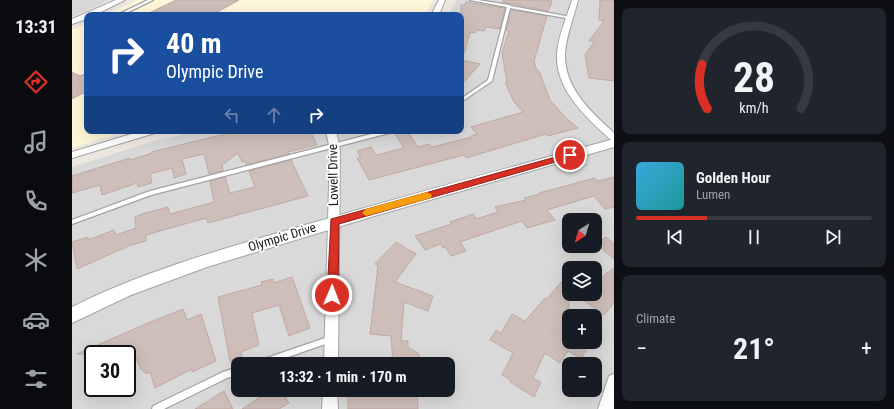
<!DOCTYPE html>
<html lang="en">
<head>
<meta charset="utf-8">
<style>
	:root { --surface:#171b24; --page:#20242c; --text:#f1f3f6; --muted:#9ea1a6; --line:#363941; --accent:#d93025 }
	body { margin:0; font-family:"Roboto Condensed",sans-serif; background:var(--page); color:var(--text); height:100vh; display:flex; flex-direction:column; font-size:15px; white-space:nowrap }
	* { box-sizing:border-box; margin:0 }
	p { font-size:13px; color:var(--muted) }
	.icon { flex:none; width:22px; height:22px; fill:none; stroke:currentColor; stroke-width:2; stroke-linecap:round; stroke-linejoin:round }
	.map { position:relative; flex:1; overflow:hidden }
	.side { display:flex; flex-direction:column; gap:8px; padding:8px; background:#0d0f14; width:280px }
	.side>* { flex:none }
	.guide { position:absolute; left:12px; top:12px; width:380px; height:122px; border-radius:8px; box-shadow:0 4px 16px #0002; background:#1a4fa0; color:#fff; overflow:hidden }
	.needle { width:26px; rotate:217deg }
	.tools { position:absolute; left:490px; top:213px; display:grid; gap:8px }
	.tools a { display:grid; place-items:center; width:40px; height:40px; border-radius:8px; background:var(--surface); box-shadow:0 4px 16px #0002; font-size:20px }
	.speed { position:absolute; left:12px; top:345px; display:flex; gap:8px; font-size:20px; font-weight:700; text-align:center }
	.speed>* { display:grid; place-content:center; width:52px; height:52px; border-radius:50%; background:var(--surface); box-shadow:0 4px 16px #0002; line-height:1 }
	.speed .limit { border:2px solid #111; border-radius:6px; background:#fff; color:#111 }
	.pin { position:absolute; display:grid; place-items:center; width:34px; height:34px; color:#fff; margin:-17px; border:2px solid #fff; border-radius:50%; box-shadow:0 1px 4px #0007 }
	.me { position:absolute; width:44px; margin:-22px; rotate:1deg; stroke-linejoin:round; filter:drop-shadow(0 0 3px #0008) }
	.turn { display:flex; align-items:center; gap:14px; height:84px; padding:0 16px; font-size:18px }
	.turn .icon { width:52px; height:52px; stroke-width:2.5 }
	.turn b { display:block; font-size:28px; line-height:34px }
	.lanes { display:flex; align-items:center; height:38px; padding:0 16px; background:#0003; justify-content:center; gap:20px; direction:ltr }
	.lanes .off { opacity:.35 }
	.big { font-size:30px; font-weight:700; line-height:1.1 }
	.side .card { flex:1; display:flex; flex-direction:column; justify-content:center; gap:6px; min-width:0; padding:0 14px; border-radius:8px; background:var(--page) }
	.side .dial { align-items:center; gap:0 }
	.dial svg { height:104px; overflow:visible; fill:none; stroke:var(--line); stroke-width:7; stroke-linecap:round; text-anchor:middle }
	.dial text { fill:var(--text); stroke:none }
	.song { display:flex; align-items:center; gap:12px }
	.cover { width:48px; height:48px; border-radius:6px; background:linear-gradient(135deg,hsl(200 70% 55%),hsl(180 70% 35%)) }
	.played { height:4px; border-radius:2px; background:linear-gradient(90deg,var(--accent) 30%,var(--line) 30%) }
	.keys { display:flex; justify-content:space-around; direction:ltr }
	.heat { display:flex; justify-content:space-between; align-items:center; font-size:22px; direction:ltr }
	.trip { position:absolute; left:159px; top:357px; width:224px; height:40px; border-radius:8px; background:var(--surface); box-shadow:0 4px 16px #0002; font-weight:700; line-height:40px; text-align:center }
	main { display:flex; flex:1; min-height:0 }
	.menu { display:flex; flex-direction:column; width:72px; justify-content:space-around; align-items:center; background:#090b0e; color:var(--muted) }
	.menu .icon { width:28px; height:28px }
	.menu .selected { color:var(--accent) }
	.menu b { font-size:18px; color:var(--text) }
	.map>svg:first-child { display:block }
	.residential { fill:#dad9d9; fill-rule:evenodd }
	.education { fill:#fff7d9 }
	.building { fill:#cebeb9; stroke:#c1a9a2 }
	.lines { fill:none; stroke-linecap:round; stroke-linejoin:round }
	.service-casing { stroke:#a3a3a3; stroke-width:2.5 }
	.minor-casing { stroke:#a3a3a3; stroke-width:2 }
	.tertiary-casing { stroke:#a3a3a3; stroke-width:2 }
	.service { fill:#fff; fill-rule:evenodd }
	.minor { fill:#fff; fill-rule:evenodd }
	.tertiary { fill:#fff; fill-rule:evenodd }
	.route { fill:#d93025; stroke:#8d1f18 }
	.slow { fill:#f59e0b }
	.labels { text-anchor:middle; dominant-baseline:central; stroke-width:3.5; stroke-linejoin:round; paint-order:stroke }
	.street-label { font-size:13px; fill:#1c1c1c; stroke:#fff }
</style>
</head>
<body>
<main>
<nav class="menu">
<b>13:31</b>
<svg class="icon selected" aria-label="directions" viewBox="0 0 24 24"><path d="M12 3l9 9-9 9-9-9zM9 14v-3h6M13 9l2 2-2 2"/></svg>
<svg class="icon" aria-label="music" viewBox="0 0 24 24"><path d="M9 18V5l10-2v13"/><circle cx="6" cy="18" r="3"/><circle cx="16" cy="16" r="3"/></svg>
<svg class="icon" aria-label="phone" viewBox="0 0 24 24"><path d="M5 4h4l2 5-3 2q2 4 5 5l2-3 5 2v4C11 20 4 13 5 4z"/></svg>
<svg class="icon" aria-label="climate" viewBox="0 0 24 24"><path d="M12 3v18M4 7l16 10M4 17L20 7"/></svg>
<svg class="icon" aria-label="car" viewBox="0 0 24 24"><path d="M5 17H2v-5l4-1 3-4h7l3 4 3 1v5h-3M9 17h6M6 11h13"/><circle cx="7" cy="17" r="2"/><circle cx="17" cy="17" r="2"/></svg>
<svg class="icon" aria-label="filters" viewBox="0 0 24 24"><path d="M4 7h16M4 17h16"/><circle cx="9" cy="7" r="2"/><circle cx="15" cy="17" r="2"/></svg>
</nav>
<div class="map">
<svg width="542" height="409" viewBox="0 0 542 409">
	<rect width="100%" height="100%" fill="#eee7e0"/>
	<path class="residential" d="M0 0H38L0 17Z
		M384 0H542V409H0V167L82 141 128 131H389V15H377ZM497 220H523V246H497ZM497 268H523V294H497ZM497 316H523V342H497ZM21 354H55V388H21ZM166 364H376V390H166ZM497 364H523V390H497Z"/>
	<path class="education" d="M66 0H361L353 15H33Z
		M15 23V131H53L0 148V30Z"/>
	<path class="building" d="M104 0H167L140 15H73Z
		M431 0H479L480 2 476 11 431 2Z
		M528 0H542V81L517 78 513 55 522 42 517 41 532 21 527 20Z
		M394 2 433 8 428 29 414 27 412 31 405 30 403 33 398 32 392 54 389 53V5H393Z
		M439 10 475 16 462 61 465 71H467L478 100 494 118 506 128 476 136 474 134 394 158 392 155 297 180 285 158H289L285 151 299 147 304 155 332 148 321 131H335L346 147 357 144 360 147 400 137 399 136 405 134 399 127 451 112 442 102 433 82H435L430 53 437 31 434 30Z
		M389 60 408 64 389 85Z
		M0 72 8 76 15 73V91L0 99Z
		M166 131H238L245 145 216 152 217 154 175 165 173 161 170 162 166 153 150 165 151 171 137 174 132 154 110 159 114 174 102 178 100 168 78 174 80 183 66 187 65 183 30 195 28 185 0 193V176L58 158V160L80 153 79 152Z
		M219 160 236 196 136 223 134 218 74 235V241L59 245 5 269 0 242 16 237V240L42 230 44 235 64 228 63 217 70 214 96 207 98 214 142 202 138 181 153 177 158 193 183 187 177 171Z
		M542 177V207L533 209 522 196 475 210 483 220 455 228 450 221 388 242 394 251 379 256 373 247 371 248 369 244 353 250 343 236 379 224 378 222 401 214 404 219 426 212 423 207 454 200 452 198 468 194 467 193 523 178 526 181Z
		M534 237 542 244V259L524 244Z
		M324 242 344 254 323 282 361 296 356 311 332 302 329 341H336V347L347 354 348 364H321L319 336 298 334 306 266 303 264Z
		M542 268V303L532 315 503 294H523V274L528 278Z
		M497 273V342H518L509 359 496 351 488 363 473 353 461 378 469 382 462 397 438 382 439 380 430 375 441 353 418 340 424 330 429 333 440 314 453 321 473 298 475 299Z
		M220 277 238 328 217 336 207 305 180 313 187 345 169 352 170 357 158 361 146 297 190 285 189 282 201 279 202 283Z
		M111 309 115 320 129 314 144 361 120 372V369L83 388 78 372 74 374 69 369 64 358 55 362V354H5L76 323Z
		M199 390H209L217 403 207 409H170Z
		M276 390H345L346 409H276Z
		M152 391 161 409H123Z"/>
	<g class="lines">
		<defs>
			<path id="service" d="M76 0H81L50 15H45Z
				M398 0H406L437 5 439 6 499 17 501 18 499 19 438 8 420 81 389 102V99L416 80 435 7Z
				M311 131H319L317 133 79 195 0 224V220L78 191Z
				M259 336 261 337 262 339 261 341 259 342 196 364H182L183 362 186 361Z
				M166 367V375L155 378 92 409H80L81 406 151 372Z"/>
			<path id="minor" d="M44 0H53L23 15H15V19L0 24V19Z
				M367 0H373L367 15H359Z
				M500 0H506C502 17 494 36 493 54 492 88 519 112 542 133V141L539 140C515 118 483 90 485 54 486 36 495 17 500 0Z
				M69 131H85L83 133 0 158V152Z
				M254 131H264L268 150 266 364H252L258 150Z
				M542 374V409H526L537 376Z
				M251 390H265L266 409H250Z"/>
			<path id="tertiary" d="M542 139V147L299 217 135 267 59 295 0 323V307C74 270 154 248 233 225 336 195 439 167 542 139Z"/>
		</defs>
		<use href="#service" class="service-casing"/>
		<use href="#minor" class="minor-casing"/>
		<use href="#tertiary" class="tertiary-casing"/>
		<use href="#service" class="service"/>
		<use href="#minor" class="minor"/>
		<use href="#tertiary" class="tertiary"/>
	</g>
	<path class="route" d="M498 153 502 155 501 157 267 224 266 295 264 298 260 300 257 298 255 295 259 219Z"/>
	<path class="slow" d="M355 192 360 195 359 198 294 216 290 213 294 209Z"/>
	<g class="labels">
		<g class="street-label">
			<text transform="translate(261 175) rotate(-91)">Lowell Drive</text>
			<text transform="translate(210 237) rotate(-17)">Olympic Drive</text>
		</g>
	</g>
</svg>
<div class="tools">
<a><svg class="needle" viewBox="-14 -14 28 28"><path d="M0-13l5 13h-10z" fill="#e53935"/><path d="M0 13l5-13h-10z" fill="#9ea1a6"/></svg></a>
<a><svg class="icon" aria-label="layers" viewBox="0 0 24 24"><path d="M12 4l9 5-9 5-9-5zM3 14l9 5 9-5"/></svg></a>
<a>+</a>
<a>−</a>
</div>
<div class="speed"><div class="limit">30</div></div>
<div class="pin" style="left:498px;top:155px;background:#d93025"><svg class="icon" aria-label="arrive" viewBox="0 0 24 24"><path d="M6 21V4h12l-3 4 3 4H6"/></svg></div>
<svg class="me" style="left:260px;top:295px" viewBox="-20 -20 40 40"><circle r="17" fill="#d93025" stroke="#fff" stroke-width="3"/><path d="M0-11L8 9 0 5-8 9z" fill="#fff"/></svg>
<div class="trip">13:32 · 1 min · 170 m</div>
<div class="guide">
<div class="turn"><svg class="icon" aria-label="right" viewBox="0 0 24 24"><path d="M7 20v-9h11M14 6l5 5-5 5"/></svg><div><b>40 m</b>Olympic Drive</div></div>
<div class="lanes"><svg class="icon off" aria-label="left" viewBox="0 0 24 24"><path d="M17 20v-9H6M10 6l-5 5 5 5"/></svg><svg class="icon off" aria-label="ahead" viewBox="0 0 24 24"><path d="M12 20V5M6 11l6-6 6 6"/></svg><svg class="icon" aria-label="right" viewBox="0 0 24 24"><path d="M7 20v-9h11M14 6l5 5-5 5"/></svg></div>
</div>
</div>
<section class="side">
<div class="card dial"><svg viewBox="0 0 100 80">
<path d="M14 69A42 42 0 1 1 86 69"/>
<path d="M14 69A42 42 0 0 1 10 35" stroke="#d93025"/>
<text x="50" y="56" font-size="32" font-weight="700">28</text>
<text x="50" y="72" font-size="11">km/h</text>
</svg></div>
<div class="card">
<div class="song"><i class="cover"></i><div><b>Golden Hour</b><p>Lumen</p></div></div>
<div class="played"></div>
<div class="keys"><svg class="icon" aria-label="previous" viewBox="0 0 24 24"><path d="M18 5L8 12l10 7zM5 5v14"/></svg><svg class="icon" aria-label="pause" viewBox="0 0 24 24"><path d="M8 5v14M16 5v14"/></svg><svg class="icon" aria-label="next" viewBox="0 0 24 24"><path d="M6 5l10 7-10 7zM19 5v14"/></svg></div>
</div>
<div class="card"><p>Climate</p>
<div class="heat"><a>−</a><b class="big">21°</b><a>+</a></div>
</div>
</section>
</main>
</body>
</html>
